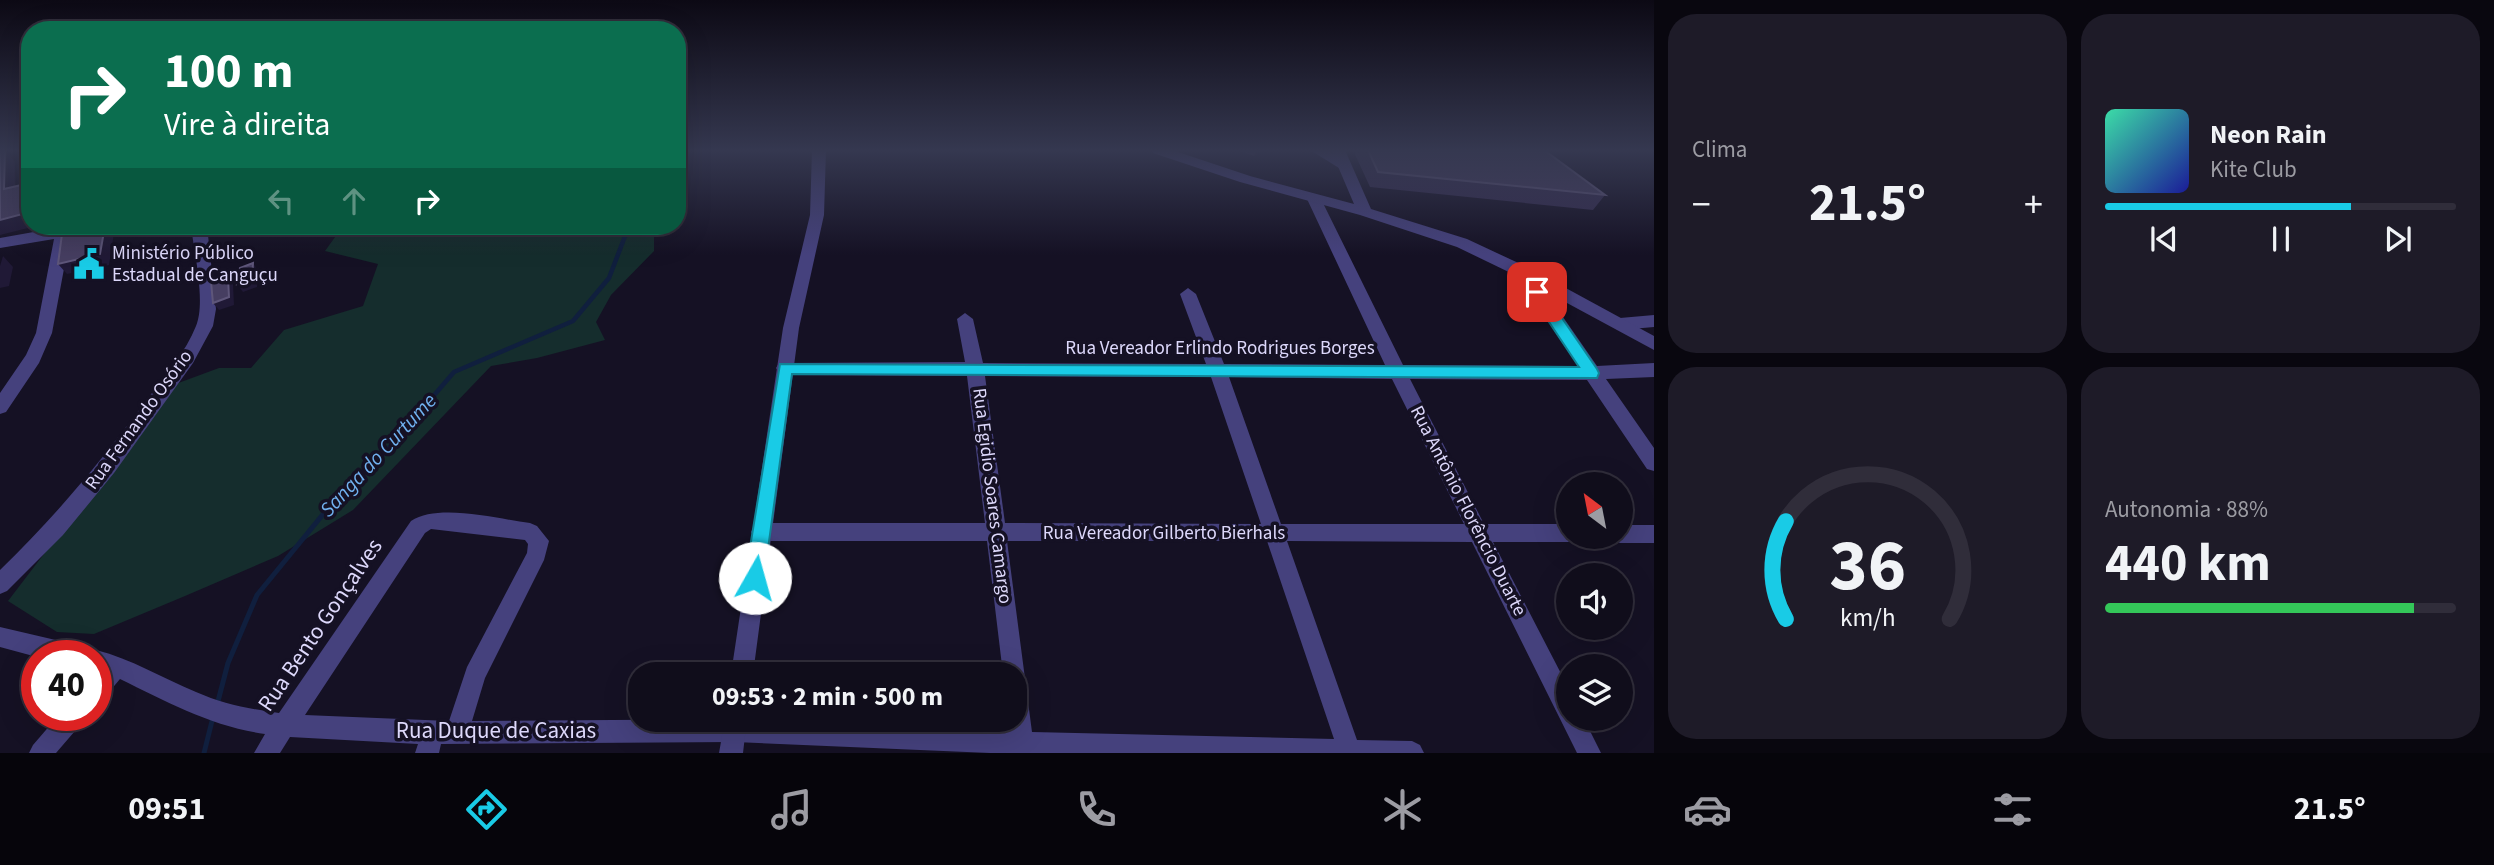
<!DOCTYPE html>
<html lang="pt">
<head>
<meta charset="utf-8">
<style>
	:root { --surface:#100d1b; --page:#1e1b28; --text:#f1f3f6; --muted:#9c9ca3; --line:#302d3a; --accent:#19cbe6 }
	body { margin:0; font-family:"Source Sans 3",sans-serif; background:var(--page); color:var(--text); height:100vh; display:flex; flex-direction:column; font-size:26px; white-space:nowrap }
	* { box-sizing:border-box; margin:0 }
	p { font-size:23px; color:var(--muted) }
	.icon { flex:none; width:38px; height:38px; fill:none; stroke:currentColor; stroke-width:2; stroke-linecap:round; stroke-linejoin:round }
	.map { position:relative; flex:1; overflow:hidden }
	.side { display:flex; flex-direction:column; gap:14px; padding:14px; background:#09070f; width:840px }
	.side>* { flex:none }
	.hud { position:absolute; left:21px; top:21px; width:665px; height:214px; border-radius:28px; box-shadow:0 7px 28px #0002,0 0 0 2px var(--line); background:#0b6e4f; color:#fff; overflow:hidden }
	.needle { width:46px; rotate:328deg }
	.tools { position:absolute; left:1556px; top:472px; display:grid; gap:14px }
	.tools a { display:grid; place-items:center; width:77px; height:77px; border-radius:50%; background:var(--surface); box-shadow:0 7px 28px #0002,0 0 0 2px var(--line); font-size:35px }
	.speed { position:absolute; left:21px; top:640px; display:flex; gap:14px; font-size:35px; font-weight:700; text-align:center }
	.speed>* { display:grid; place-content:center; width:91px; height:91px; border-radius:50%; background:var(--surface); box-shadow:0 7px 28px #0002,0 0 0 2px var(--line); line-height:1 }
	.speed .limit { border:10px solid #d22; background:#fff; color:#111 }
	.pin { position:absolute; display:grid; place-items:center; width:60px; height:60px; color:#fff; margin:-30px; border-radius:14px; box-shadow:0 4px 10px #0006 }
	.me { position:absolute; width:77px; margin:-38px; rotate:7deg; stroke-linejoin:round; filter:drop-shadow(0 0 5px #0008) }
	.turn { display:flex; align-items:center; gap:24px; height:147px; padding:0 28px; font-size:32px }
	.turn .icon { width:91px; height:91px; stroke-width:2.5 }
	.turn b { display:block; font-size:49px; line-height:60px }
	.lanes { display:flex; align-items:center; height:66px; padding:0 28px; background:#0003; justify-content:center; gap:35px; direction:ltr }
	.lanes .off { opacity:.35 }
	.big { font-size:52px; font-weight:700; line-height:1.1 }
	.side .widget { flex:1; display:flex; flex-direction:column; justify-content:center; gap:10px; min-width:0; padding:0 24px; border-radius:28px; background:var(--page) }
	.side .dial { align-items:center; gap:0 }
	.dial svg { height:182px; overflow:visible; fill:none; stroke:var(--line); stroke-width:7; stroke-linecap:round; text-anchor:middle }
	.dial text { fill:var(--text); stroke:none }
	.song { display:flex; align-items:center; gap:21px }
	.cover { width:84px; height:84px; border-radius:10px; background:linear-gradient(135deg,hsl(160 70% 55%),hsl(240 70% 35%)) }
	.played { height:7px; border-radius:4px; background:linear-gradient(90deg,var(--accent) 70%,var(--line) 70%) }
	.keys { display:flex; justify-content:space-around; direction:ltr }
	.heat { display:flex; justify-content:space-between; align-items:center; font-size:38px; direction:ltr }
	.charge { height:10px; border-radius:5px; background:linear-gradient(90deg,#34c759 88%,var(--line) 0) }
	.side .tiles { flex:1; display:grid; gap:14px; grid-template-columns:repeat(2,1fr) }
	.trip { position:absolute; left:628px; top:662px; width:399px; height:70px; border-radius:28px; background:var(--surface); box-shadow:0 7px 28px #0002,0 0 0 2px var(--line); font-weight:700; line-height:70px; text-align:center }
	.menu { display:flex; height:112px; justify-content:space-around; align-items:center; background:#06050b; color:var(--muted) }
	.menu .icon { width:49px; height:49px }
	.menu .current { color:var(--accent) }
	.menu b { font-size:32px; color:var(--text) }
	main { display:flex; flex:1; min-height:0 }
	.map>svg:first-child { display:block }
	.green { fill:#152d2d }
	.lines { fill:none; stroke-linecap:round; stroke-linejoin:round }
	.stream-far1 { stroke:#101f3e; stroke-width:4.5 }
	.stream { stroke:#101f3e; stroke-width:5 }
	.minor { fill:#45417d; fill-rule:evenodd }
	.tertiary { fill:#45417d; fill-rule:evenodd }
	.wall { fill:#342c4f }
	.shaded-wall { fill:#201936 }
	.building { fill:#463e61; stroke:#5e567a; stroke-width:2 }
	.route { fill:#19cbe6; stroke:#108496; stroke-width:2 }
	.labels { text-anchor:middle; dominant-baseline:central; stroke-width:7; stroke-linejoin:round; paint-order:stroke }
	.poi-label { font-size:19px; fill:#ddd8fb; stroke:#151124; text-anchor:start }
	.street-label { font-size:19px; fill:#ddd8fb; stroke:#151124 }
	.water-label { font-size:21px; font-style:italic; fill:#71b1f0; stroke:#151124 }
	.near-street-label { font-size:23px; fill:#ddd8fb; stroke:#151124 }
</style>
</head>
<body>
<main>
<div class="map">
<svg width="1654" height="753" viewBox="0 0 1654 753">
	<rect width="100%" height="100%" fill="#151124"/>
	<path class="green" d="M343 226H654V251L611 295 596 322 605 340 537 358 491 366 353 510 278 556 185 596 94 634 57 632 8 601 173 385 219 368H251L284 330 363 306 378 264 325 251Z"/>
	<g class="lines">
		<path class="stream-far1" d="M418 414 454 372 573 321 609 278 627 231 625 226"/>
		<path class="stream" d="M217 705 228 663 257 595 329 507 389 448 420 412
			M204 753 213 717"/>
		<path class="minor" d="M1310 150H1327L1351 165 1344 169 1339 168Z
			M1314 194 1321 199 1403 365 1578 366 1515 272 1523 266 1529 268 1597 366 1654 363V377L1606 379 1654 448V471L1647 469 1587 380 1410 379 1484 524H1568V537H1576L1568 542H1493L1568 687V719H1584L1601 753H1577L1472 542 1287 541 1357 740 1412 741 1420 745 1424 753H990L735 742 441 744 439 753H415L418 744 290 737 280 753H254L265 734C213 727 167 702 120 679L104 698 96 701V656L37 657 0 647V627L77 645 85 648 88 655 96 650C132 659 162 678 196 692 223 704 250 709 279 713L411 521C439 503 497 519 530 523L537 526 549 541 544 560 485 678 472 721 752 719 1009 731 1008 719H1015V674H1003L987 541H761L754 538 751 532 754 526 761 523H985L967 376 785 375 779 373 776 368 779 363 965 362 957 319 965 313 973 319 983 363 1206 364 1180 294 1188 288 1196 294 1224 364 1385 365 1307 199ZM985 376 1211 377 1261 524 1005 523ZM1229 377 1392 379 1464 524H1281ZM431 529 525 540 528 544 527 553 467 667 449 721 305 715 425 533ZM1007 541H1267L1334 739 1032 732Z
			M191 226H207L216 309 213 326 193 363 114 473 63 535 7 591 0 594V570C57 515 101 461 149 397 165 375 186 352 196 326 206 302 194 252 191 226Z
			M1654 315V327L1620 330 1612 324 1620 318Z
			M1620 525H1654V543H1620L1613 540 1612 537H1620Z
			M58 716H84L81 724 56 753H29L33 745Z"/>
		<path class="tertiary" d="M812 150H826L824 215 799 328 753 674H731L783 328 810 215Z
			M1151 150H1172L1250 176 1354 204 1331 150H1345L1371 209 1467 239 1529 268 1654 336V350L1517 276 1457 247 1360 215 1240 182 1153 153Z
			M57 226H72L52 333 39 363 6 412 0 414V393L26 355 36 333 54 239 0 248V238L56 228Z
			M725 719H747L743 753H719Z"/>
	</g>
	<path class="wall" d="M1237 150H1263L1254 156Z
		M1353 150H1544L1605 195 1593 210 1370 187Z"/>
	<path class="shaded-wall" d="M5 150 15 162V202L4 189Z
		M1257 150H1263L1254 156Z
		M30 212V226H36L0 235V220Z
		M105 226H108L114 233 109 265 67 274 58 264Z
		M3 256 13 267 9 286 0 288V266Z
		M253 263 258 271 257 287 243 292 237 284Z
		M228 277 233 284 234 305 219 310 213 303Z"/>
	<path class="building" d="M5 150 4 189 30 183V212L0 220V151Z
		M1368 150H1544L1605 195 1378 172Z
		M94 226H105L100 254 58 264 62 234Z
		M253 263 252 280 237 284 240 268Z
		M228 277 229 297 213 303 211 282Z"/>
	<linearGradient id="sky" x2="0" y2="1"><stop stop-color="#0c0914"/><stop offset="0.59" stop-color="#353850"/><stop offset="1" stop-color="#353850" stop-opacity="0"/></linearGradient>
	<rect width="1654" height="255" fill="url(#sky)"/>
	<path class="route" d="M1537 287 1542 289 1597 369 1599 373 1597 378 792 374 764 578 761 584 755 587 748 584 745 578 780 364 1579 367 1529 292Z"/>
	<defs>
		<symbol id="civic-bare" viewBox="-9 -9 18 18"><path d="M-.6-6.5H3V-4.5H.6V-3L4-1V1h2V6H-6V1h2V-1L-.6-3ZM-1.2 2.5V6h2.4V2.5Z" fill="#19cbe6" stroke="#151124" stroke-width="2.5" paint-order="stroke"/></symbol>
	</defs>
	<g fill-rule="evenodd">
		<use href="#civic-bare" x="67" y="242" width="44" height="44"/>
	</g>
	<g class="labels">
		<g class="poi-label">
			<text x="112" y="253">Ministério Público<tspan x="112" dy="22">Estadual de Canguçu</tspan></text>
		</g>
		<g class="street-label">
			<text x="1220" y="348">Rua Vereador Erlindo Rodrigues Borges</text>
			<text transform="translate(139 420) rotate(-54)">Rua Fernando Osório</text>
			<text transform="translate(992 496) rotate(83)">Rua Egidio Soares Camargo</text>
			<text transform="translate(1468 511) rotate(63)">Rua Antônio Florêncio Duarte</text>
			<text x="1164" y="533">Rua Vereador Gilberto Bierhals</text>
		</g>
		<g class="water-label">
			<text transform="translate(378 455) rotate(-47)">Sanga do Curtume</text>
		</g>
		<g class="near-street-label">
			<text transform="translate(320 625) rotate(-56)">Rua Bento Gonçalves</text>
			<text x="496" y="730">Rua Duque de Caxias</text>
		</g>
	</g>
</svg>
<div class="tools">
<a><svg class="needle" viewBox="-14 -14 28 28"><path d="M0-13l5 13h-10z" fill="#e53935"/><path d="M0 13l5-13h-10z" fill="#9c9ca3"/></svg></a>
<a><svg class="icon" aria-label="sound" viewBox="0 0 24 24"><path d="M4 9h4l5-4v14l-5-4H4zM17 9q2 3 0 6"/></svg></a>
<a><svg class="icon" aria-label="layers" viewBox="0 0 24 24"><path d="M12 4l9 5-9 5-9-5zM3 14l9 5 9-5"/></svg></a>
</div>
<div class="speed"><div class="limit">40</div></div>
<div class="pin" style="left:1537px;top:292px;background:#d93025"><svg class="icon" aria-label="arrive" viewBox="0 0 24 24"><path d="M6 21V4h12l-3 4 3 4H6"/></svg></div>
<svg class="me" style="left:755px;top:578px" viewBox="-20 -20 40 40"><circle r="19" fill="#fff"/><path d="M0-13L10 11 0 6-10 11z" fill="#19cbe6"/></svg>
<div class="trip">09:53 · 2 min · 500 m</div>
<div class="hud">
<div class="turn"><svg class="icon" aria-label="right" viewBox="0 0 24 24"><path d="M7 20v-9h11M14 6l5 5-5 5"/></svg><div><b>100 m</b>Vire à direita</div></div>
<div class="lanes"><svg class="icon off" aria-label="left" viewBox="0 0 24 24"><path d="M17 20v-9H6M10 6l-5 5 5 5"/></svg><svg class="icon off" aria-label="ahead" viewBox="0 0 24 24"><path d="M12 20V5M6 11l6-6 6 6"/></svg><svg class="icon" aria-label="right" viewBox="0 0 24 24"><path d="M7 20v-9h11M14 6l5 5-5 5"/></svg></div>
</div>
</div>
<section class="side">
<div class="tiles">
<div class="widget"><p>Clima</p>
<div class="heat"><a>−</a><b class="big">21.5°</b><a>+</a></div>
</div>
<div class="widget">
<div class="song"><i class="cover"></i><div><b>Neon Rain</b><p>Kite Club</p></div></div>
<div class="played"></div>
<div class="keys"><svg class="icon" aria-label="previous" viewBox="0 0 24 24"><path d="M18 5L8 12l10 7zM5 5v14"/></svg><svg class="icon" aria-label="pause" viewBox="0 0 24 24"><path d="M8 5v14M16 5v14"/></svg><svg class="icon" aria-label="next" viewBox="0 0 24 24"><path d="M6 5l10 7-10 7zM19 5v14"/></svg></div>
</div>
<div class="widget dial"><svg viewBox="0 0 100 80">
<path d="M14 69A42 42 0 1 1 86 69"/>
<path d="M14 69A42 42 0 0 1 14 26" stroke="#19cbe6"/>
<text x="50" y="56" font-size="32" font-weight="700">36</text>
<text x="50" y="72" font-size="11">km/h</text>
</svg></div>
<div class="widget"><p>Autonomia · 88%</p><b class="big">440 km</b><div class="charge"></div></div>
</div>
</section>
</main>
<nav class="menu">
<b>09:51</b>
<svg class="icon current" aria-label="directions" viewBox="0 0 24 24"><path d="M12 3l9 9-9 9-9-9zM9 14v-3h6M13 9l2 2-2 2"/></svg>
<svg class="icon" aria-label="music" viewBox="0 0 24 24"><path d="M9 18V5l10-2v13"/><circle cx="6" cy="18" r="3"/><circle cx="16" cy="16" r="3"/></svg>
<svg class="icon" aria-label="phone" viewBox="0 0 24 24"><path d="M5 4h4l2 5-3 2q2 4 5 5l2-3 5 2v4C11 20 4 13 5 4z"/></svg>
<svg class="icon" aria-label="climate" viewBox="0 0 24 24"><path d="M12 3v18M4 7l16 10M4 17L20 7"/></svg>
<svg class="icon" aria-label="car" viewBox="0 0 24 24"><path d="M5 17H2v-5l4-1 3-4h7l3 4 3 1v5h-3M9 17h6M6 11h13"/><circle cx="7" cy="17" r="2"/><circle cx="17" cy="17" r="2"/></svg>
<svg class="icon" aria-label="filters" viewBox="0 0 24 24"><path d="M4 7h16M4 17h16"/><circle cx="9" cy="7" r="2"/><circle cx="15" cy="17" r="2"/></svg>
<b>21.5°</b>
</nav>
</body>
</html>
